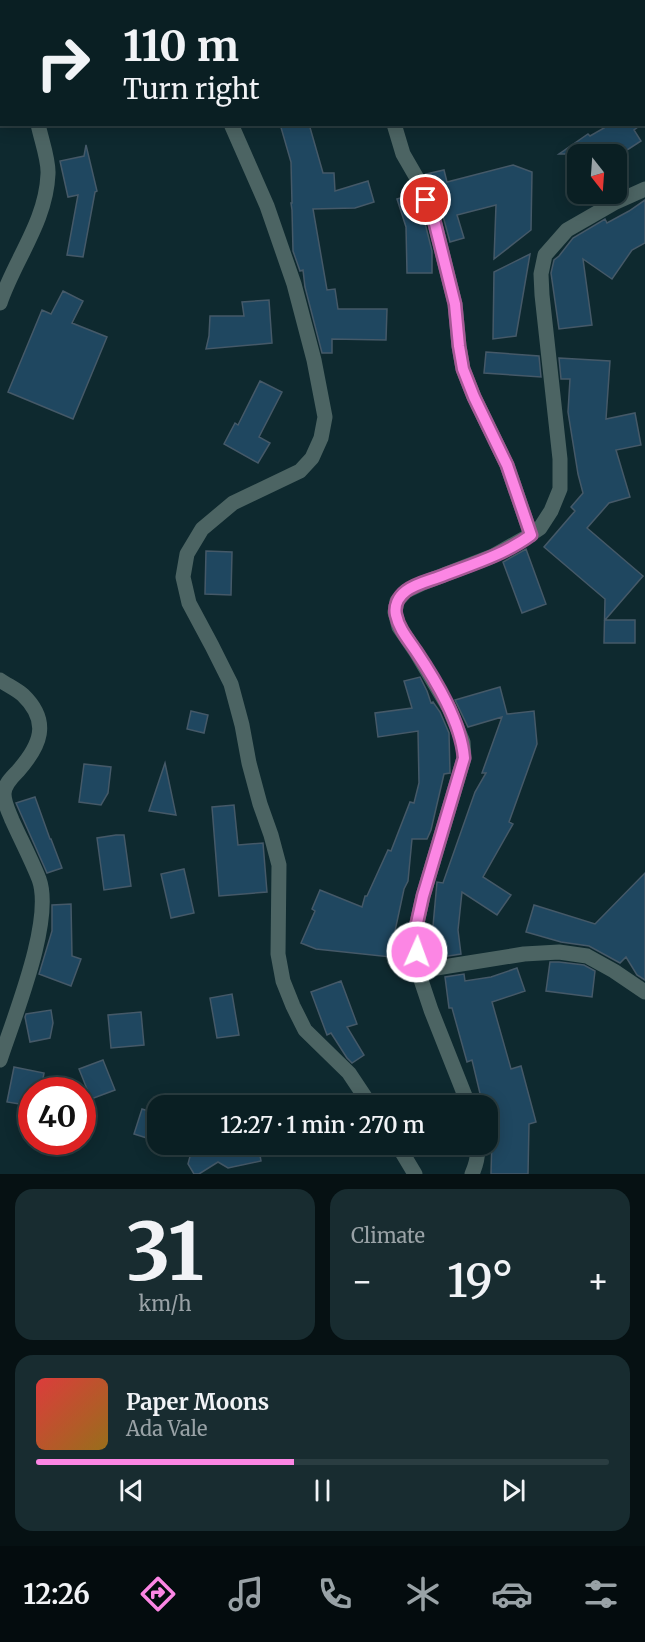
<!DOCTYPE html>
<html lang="en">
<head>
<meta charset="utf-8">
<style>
	:root { --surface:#0a1f23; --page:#182c30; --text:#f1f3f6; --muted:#99a2a6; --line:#2a3d41; --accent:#fc86e4 }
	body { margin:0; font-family:Merriweather,serif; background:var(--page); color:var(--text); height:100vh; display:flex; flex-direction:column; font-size:22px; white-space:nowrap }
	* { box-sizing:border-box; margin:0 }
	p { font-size:20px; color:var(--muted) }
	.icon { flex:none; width:33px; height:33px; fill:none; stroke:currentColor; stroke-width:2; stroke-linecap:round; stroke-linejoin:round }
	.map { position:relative; height:1174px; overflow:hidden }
	.side { display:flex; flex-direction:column; gap:15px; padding:15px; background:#061113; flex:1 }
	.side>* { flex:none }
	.banner { position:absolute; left:0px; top:0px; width:645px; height:126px; box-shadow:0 3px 15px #0003,0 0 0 2px var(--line); background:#0a1f23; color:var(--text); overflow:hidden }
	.needle { width:39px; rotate:163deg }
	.controls { position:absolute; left:567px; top:144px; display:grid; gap:12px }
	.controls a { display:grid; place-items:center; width:60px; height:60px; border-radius:12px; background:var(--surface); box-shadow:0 3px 15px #0003,0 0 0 2px var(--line); font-size:30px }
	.speed { position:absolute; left:18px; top:1077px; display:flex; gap:12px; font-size:30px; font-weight:700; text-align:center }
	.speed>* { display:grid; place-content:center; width:78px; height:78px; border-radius:50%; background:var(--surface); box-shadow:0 3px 15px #0003,0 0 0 2px var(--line); line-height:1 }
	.speed .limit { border:9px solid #d22; background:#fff; color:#111 }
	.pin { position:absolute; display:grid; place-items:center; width:51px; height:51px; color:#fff; margin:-26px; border:3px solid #fff; border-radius:50%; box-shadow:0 2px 6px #0007 }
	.me { position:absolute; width:66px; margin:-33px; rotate:2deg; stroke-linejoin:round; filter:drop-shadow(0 0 4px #0008) }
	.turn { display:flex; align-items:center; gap:21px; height:126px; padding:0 24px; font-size:27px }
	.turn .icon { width:78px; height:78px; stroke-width:2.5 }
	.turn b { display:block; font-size:42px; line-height:51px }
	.big { font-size:45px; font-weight:600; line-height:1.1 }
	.side .card { flex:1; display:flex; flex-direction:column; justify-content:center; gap:9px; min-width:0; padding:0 21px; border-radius:18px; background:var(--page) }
	.side .dial { align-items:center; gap:0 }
	.dial b { font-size:78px; line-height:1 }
	.song { display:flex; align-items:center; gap:18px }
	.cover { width:72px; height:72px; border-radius:9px; background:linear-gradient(135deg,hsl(0 70% 55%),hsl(40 70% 35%)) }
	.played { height:6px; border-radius:3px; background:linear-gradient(90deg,var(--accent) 45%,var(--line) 45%) }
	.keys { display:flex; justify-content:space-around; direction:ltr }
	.heat { display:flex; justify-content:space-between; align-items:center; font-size:33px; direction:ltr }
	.side .tiles { flex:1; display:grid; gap:15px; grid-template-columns:1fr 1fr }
	.card:last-child { grid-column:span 2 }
	.trip { position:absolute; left:147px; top:1095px; width:351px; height:60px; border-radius:18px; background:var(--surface); box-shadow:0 3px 15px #0003,0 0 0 2px var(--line); font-weight:600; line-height:60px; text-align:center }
	.menu { display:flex; height:96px; justify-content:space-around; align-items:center; background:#040c0e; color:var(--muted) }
	.menu .icon { width:42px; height:42px }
	.menu .active { color:var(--accent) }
	.menu b { font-size:27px; color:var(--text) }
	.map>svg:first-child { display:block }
	.building { fill:#1f4760; stroke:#455968; stroke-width:1.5 }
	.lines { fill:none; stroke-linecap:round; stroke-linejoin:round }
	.minor { stroke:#4c6463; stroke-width:15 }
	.tertiary { stroke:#4c6463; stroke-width:15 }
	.route-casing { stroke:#a45794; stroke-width:15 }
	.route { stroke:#fc86e4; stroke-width:10 }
</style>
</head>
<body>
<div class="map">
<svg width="645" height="1174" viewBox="0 0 645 1174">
	<rect width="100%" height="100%" fill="#0e292f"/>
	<path class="building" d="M280 124H309L323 173H334L335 191 368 181 374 202 355 208 313 209 327 290 335 289 338 309H387L386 340 332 339V353H322L305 287 303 270 300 271 293 251 292 210 291 203H292L291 162Z
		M601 124H642L634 130 641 141 621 154 614 144 602 153 603 154H559L588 134 590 136 604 128Z
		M86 145 97 191 95 192 83 257 67 255 78 195 68 197 60 161 84 156Z
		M513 165 532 172 531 230 494 259 496 205 457 215 464 238 450 242 443 216 426 174 444 170 447 182Z
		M413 194 425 223 432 251V273H407L406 227 397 199Z
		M645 200V243L632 250 612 279 583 259 592 325 559 329 551 273 554 260 559 256 573 238 605 219 607 223 629 211Z
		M530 254 516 336 493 339 494 272Z
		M63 291 83 301 72 323 107 337 73 419 8 392 42 310 51 314Z
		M269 300 272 343 206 349 209 336 210 316H244L242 302Z
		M486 352 539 356 541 377 484 373Z
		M559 358 610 361 606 419 635 413 641 445 616 450 630 497 609 503 587 528 643 576 605 620H635V643H604L605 599 544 547 575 511 571 507 583 493 578 474 568 412 570 379H561Z
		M260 381 282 392 259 437 270 443 258 463 224 444 235 423 238 425Z
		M526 549 546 604 522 613 503 562Z
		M206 551 232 552 231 595 205 594Z
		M420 677 427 691 431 703 433 702 440 712 449 733 450 773 444 774 431 830 427 839H412L408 881 404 889 395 931 403 930 400 958 316 949 301 943 315 911 312 909 320 890 362 907 365 896H367L388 850 391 851 410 802 414 803 419 783 418 731 378 737 375 713 412 708 404 681Z
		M500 687 507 714 534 711 537 744 509 822 513 824 483 877 511 895 497 915 462 892 458 930 461 954 442 957 441 953 433 954 430 927 433 926 437 882 443 883 475 792 486 773H482L502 717 468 727 455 700Z
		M191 711 208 715 204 733 187 729Z
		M165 763 176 815 149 811Z
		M84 764 111 767 108 793 101 805 79 802Z
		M35 797 50 839H51L62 868 47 873 16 803Z
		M234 805 238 845 263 843 267 892 219 896 212 807Z
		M116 835H124L131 886 104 890 97 838Z
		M184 869 194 913 171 918 161 874Z
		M645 873V980L637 975 626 957 620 963 589 946 561 942 526 932 534 905 595 924Z
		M71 904 72 956 81 959 71 986 39 974 52 931V905Z
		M550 962H559L584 965 595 971 592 997 546 991Z
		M517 968 525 991 492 1002 511 1069 521 1066 536 1122 529 1124 528 1174H491L492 1137 488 1121V1106H483L472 1060 467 1062 452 1008H449L445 977 464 974 465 981 491 977Z
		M341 981 357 1024 347 1027 364 1055 352 1063 347 1058 331 1033 327 1035 311 992Z
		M232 994 239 1035 217 1038 210 998Z
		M51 1010 53 1023 50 1038 30 1042 25 1017 26 1014Z
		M141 1012 144 1045 111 1048 108 1015Z
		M103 1060 115 1090 91 1099 79 1069Z
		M14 1067 44 1073 41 1090H32V1106L7 1102Z
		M142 1109 158 1114 150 1139 134 1134Z
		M184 1144H258L261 1161 228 1168 218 1162 199 1174H194L188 1164 192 1149Z"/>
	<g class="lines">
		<path class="minor" d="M533 0 534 2
			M33 2V0
			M254 2 257 0
			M231 124 267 206 294 284 314 360 325 417 321 438 312 458 300 471 233 503 202 529 187 554 183 577 189 603 212 646 231 684 242 725 249 763 260 804 271 835 279 865 278 954 283 981 293 1006 305 1030 349 1073 371 1106
			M394 124 403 154 418 180 434 220 455 304 459 346 463 369 474 397 507 465 531 535
			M0 303C15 259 46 222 48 174 49 160 41 139 38 124
			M0 680C7 685 16 689 23 695 51 722 40 746 18 771 12 777 4 785 4 794 4 803 9 812 12 820 21 840 31 859 39 879 54 920 14 1017 0 1060
			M418 971 524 954 559 952 587 956 614 971 645 992
			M397 1144 415 1174"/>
		<path class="tertiary" d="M469 1106 431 1010 418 971 415 932 423 896 464 758 463 742 449 708 416 652 399 627 395 612 397 601 406 591 423 583 493 556 525 538 540 528 551 511 560 489V459L542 295 541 274 545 255 567 230 614 203 645 189
			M472 1174C476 1165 479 1154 477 1144"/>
	</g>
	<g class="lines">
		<defs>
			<path id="route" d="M417 952 415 932 423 896 464 758C461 722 436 681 416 651 408 639 399 629 396 615 394 606 398 597 406 591 415 584 428 581 439 577 470 565 504 555 531 535L507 465 474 397 463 369 459 346 455 304 434 220 426 200"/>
		</defs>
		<use href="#route" class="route-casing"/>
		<use href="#route" class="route"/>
	</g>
</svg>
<div class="controls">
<a><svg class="needle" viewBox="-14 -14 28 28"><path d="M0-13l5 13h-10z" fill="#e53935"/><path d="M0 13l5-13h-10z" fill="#99a2a6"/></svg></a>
</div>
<div class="speed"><div class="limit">40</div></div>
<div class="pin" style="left:426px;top:200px;background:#d93025"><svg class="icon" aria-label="arrive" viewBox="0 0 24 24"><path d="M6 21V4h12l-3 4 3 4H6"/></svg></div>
<svg class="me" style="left:417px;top:952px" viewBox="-20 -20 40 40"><circle r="17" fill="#fc86e4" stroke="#fff" stroke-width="3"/><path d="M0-11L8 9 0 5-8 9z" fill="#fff"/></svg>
<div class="trip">12:27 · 1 min · 270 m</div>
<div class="banner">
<div class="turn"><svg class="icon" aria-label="right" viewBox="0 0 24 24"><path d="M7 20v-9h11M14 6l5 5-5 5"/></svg><div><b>110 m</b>Turn right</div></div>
</div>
</div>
<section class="side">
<div class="tiles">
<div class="card dial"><b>31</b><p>km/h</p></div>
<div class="card"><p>Climate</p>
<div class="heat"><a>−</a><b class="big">19°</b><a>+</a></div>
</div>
<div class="card">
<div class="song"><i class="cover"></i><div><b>Paper Moons</b><p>Ada Vale</p></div></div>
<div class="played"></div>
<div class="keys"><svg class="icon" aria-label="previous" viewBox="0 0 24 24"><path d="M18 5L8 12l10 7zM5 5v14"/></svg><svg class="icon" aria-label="pause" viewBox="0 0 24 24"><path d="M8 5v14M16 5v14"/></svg><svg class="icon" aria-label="next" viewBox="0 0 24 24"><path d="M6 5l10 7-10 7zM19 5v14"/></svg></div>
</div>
</div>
</section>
<nav class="menu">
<b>12:26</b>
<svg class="icon active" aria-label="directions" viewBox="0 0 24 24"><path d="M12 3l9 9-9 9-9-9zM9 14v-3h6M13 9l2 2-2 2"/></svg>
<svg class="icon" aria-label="music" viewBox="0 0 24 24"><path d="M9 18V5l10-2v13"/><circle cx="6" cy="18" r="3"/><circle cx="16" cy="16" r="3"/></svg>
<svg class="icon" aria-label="phone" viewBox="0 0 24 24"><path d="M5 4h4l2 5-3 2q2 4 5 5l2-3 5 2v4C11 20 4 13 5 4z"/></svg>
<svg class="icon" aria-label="climate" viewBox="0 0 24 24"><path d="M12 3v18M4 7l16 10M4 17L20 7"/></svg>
<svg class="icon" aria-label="car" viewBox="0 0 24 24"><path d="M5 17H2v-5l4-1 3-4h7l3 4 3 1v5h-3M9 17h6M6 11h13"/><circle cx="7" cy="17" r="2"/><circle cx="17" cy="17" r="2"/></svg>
<svg class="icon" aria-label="filters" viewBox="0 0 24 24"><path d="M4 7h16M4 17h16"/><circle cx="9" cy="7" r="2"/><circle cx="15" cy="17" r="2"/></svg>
</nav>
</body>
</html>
